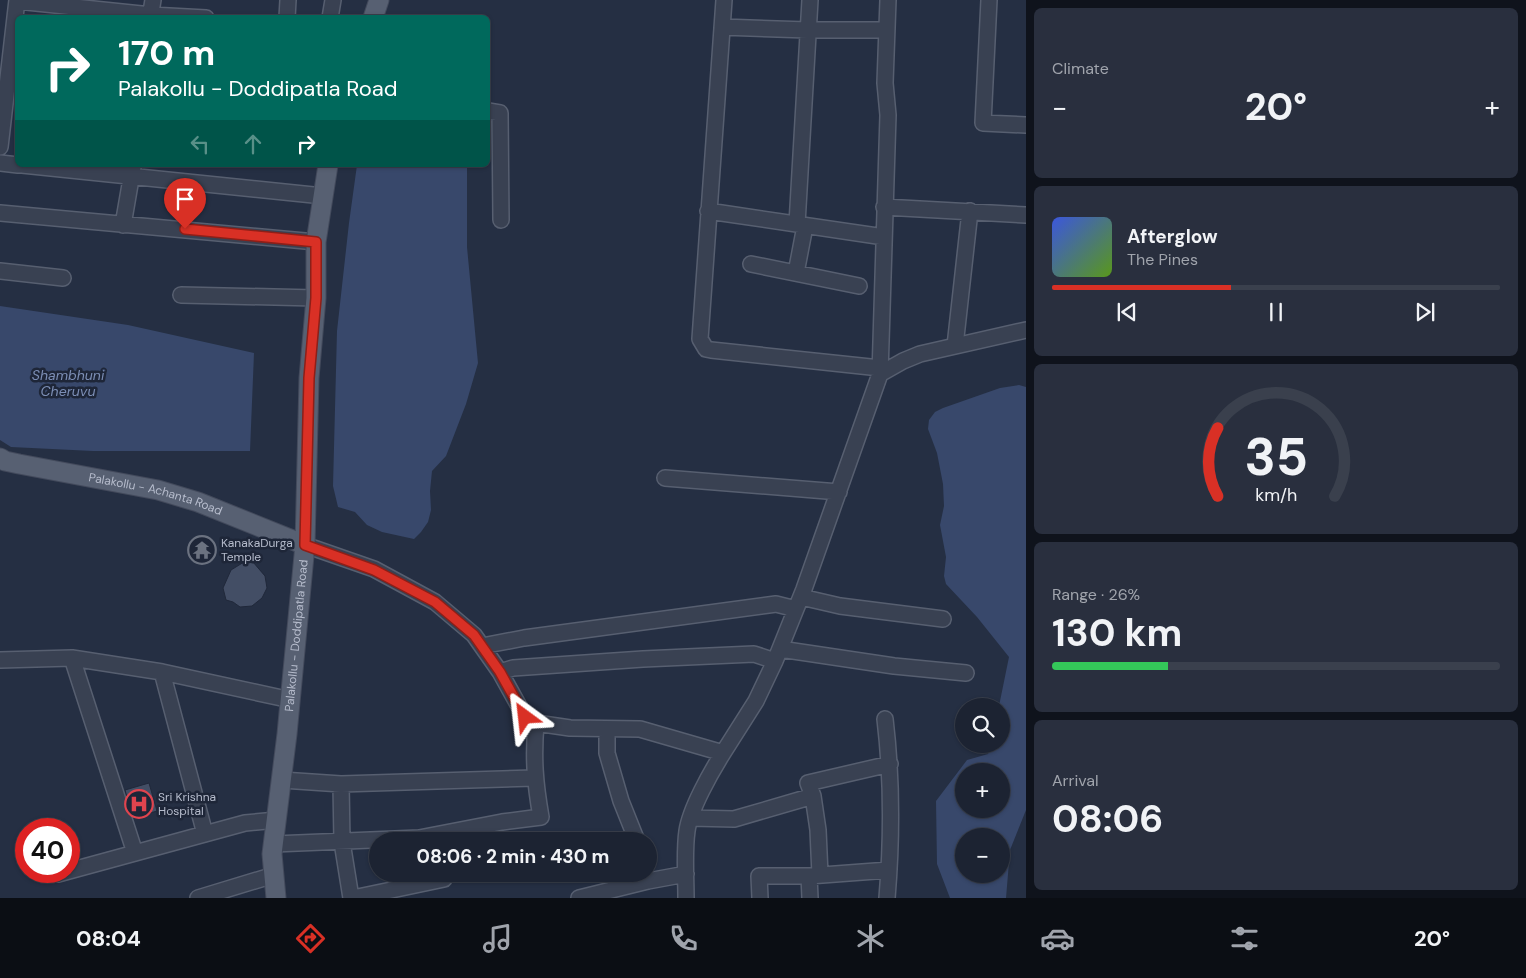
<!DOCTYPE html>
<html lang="en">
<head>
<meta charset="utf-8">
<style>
	:root { --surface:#1c2332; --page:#292f3e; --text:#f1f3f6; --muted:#a0a4ac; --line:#3a404d; --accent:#d93025 }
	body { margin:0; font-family:"DM Sans",sans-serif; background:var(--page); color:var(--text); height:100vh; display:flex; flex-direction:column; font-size:19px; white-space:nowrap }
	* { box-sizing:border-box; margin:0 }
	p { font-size:16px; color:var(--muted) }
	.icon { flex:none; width:28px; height:28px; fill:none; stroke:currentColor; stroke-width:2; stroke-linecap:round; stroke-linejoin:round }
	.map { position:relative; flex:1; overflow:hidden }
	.side { display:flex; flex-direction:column; gap:8px; padding:8px; background:#0f131c; width:500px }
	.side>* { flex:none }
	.top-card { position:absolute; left:15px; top:15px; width:475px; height:152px; border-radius:8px; box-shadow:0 1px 4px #0004,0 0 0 1px var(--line); background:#00695c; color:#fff; overflow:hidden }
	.controls { position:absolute; left:955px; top:698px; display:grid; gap:10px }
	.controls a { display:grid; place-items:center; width:55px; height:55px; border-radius:50%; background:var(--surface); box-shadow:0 1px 4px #0004,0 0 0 1px var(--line); font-size:25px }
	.speed { position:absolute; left:15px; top:818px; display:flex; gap:10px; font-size:25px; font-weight:700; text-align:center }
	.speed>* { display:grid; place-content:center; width:65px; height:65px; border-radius:50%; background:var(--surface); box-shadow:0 1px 4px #0004,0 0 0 1px var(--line); line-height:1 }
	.speed .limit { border:8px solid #d22; background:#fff; color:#111 }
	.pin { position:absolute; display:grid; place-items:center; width:42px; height:42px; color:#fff; margin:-51px -21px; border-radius:50% 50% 50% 0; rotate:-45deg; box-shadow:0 0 5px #0007 }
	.pin .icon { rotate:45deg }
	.me { position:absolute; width:55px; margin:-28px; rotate:330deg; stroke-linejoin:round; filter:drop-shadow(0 0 4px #0008) }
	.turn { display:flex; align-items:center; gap:18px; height:105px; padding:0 20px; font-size:22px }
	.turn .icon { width:65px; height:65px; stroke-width:2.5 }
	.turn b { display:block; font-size:35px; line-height:42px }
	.lanes { display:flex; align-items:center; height:48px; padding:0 20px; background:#0003; justify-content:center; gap:25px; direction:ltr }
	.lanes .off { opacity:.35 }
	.big { font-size:38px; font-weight:700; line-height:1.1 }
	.side .card { flex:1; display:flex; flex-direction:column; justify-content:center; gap:8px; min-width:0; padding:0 18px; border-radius:8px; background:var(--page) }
	.side .dial { align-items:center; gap:0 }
	.dial svg { height:130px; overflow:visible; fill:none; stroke:var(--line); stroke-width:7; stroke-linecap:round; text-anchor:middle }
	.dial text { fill:var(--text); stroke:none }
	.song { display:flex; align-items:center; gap:15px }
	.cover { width:60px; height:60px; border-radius:8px; background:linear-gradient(135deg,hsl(230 70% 55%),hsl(90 70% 35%)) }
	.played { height:5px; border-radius:2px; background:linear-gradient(90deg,var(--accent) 40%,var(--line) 40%) }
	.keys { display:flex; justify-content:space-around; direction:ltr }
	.heat { display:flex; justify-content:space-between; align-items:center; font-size:28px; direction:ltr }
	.charge { height:8px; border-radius:4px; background:linear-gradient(90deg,#34c759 26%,var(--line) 0) }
	.trip { position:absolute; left:369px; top:832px; width:288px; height:50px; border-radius:25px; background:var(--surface); box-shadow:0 1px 4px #0004,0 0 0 1px var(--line); font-weight:700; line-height:50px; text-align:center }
	.tabs { display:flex; height:80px; justify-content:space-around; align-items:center; background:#0b0e14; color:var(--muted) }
	.tabs .icon { width:35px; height:35px }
	.tabs .current { color:var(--accent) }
	.tabs b { font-size:22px; color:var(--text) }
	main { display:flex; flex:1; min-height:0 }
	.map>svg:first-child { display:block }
	.water { fill:#38486b; fill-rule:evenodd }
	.building { fill:#434e65; stroke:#20283a }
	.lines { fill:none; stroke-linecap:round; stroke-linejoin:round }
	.minor-casing { stroke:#575f70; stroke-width:18 }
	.major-casing { stroke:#434a5c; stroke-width:21 }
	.minor { stroke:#394152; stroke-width:15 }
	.major { stroke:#576072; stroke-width:19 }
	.route-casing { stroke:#8d1f18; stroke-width:12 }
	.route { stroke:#d93025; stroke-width:9 }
	.labels { text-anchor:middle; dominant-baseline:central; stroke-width:5; stroke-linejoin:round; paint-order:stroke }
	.street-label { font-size:12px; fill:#b6bccc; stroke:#1e2638 }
	.poi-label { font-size:12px; fill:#b6bccc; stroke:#1e2638; text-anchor:start }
	.water-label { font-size:14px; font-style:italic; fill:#7c8eb5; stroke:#1e2638 }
</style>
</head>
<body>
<main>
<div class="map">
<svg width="1026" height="898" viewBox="0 0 1026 898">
	<rect width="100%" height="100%" fill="#252f43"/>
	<path class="water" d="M357 165H467V247L478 363 466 404 446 456 432 471 430 491 431 510 428 522 421 532 414 539 382 532 367 525 355 512 338 507 333 486 337 331 349 223Z
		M0 306 128 325 254 353 250 451H93L11 447 0 440Z
		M1019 385 1026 387V810L1010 850 1006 898H950L937 864 936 801 967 760 988 754 991 744H1001V706H999L1009 657 977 617 946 584 944 576 946 557 940 525 944 506 943 484 937 453 928 429 929 420 935 412 943 408 1000 388ZM964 771H1001V809H964ZM964 836H1001V874H964Z"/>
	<path class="building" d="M244 562H253L265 576 267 588 262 598 252 606 240 607 233 602 226 600 223 588 231 570Z
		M149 783 157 811 133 818 125 790Z"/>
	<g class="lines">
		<defs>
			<path id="minor" d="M724 0 700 339 706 349 711 350 880 368
				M989 0 983 123 1026 125
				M17 1 151 15 206 18
				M150 18 153 0
				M287 18 288 0
				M330 18 333 0
				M722 27 808 30H887
				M488 111 500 113 501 220
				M0 147 17 0
				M0 163 18 165
				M22 165 323 196
				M884 207 1026 215
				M708 211 884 237
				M0 213 316 242
				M797 224 810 0
				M123 225 133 167
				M751 264 859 286
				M0 271 63 278
				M796 273 805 226
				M181 295 316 298
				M955 346 970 211
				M880 374 888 115 885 83 888 0
				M665 478 839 492
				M305 545 374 569 435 602 474 635 500 672 525 717 536 723 570 728 640 729 723 753C711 772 690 809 687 831 684 851 686 878 686 898
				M801 597 840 606 943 619
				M482 646 524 638 776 604 796 609
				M780 649 894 666 966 673
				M72 658 135 853
				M0 660 72 658 162 672 291 700
				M162 672 205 834
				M500 672 513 668 643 659 754 654 775 661
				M885 719C892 778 892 838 887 898
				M607 729V753L621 801 637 841
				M723 753 756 701 775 661 804 589 880 374 903 361 920 354 1026 330
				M282 780 341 784 534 778
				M341 784 342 842 351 898
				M813 796 808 783 890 764
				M691 818 734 819 813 796 818 830 820 875
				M274 844 419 838 502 822 541 817C535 783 533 758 536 723
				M58 874 245 823 277 820
				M809 876 810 898
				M198 898 274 875
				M353 898 444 879
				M579 898 648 881 686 874
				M760 898 759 876H809L889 870"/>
			<g id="major">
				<path d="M373 18 379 0"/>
				<path id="s1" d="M0 458 5 461 19 464 158 490 198 502 305 545"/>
				<path id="s2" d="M276 898 272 854 287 734 305 545 309 378 316 298V242L328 165"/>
			</g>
		</defs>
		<use href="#minor" class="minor-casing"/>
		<use href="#major" class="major-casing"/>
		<use href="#minor" class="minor"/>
		<use href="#major" class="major"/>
	</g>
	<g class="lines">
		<defs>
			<path id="route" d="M185 229 316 242V298L309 378 305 545 374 570 435 602 474 635 500 672 525 717"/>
		</defs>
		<use href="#route" class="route-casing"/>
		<use href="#route" class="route"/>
	</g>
	<defs>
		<symbol id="temple-ring" viewBox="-11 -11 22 22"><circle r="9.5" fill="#1e2638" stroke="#6b7280" stroke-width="1.5"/><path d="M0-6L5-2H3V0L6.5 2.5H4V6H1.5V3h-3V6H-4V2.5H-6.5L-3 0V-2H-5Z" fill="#6b7280"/></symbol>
		<symbol id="hospital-ring" viewBox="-11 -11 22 22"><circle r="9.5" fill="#1e2638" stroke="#e0444e" stroke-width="1.5"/><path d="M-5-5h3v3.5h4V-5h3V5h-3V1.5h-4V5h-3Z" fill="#e0444e"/></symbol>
	</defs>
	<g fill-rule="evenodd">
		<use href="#temple-ring" x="186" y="534" width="32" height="32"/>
		<use href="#hospital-ring" x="123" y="788" width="32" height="32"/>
	</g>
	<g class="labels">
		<g class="street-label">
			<text stroke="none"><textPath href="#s1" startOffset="160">Palakollu - Achanta Road</textPath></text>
			<text stroke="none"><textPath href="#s2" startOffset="264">Palakollu - Doddipatla Road</textPath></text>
		</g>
		<g class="poi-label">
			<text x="221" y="543">KanakaDurga<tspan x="221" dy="14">Temple</tspan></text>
			<text x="158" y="797">Sri Krishna<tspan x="158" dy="14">Hospital</tspan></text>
		</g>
		<g class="water-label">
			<text x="68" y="375">Shambhuni<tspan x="68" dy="16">Cheruvu</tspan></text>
		</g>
	</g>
</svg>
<div class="controls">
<a><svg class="icon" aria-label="search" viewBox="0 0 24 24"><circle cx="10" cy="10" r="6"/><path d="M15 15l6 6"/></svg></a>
<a>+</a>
<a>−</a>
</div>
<div class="speed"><div class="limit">40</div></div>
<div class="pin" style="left:185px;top:229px;background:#d93025"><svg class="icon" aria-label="arrive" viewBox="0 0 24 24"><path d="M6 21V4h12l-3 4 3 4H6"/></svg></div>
<svg class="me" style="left:525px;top:717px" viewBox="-20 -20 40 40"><path d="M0-17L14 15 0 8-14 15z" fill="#d93025" stroke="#fff" stroke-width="4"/></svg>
<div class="trip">08:06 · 2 min · 430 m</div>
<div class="top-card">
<div class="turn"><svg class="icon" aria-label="right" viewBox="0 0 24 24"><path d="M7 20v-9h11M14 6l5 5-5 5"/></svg><div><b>170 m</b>Palakollu - Doddipatla Road</div></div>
<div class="lanes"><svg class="icon off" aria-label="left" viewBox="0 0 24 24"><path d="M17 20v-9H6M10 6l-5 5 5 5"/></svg><svg class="icon off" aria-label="ahead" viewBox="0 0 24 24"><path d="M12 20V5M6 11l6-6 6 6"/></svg><svg class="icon" aria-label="right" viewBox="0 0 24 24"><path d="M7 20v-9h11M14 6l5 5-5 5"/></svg></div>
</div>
</div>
<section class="side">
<div class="card"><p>Climate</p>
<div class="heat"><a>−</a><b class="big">20°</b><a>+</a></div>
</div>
<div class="card">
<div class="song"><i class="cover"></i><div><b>Afterglow</b><p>The Pines</p></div></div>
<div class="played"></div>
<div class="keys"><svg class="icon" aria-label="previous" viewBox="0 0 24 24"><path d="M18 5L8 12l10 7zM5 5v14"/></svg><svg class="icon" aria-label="pause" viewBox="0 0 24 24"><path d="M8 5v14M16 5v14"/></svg><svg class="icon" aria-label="next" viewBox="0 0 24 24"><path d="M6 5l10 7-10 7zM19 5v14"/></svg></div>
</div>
<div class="card dial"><svg viewBox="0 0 100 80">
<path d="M14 69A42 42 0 1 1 86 69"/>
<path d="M14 69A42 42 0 0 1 14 27" stroke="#d93025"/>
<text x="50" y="56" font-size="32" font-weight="700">35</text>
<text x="50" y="72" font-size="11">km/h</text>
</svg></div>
<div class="card"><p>Range · 26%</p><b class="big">130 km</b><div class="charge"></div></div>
<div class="card"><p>Arrival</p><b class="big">08:06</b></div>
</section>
</main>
<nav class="tabs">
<b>08:04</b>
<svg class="icon current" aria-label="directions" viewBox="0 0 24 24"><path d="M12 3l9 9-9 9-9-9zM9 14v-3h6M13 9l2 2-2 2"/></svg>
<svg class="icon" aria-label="music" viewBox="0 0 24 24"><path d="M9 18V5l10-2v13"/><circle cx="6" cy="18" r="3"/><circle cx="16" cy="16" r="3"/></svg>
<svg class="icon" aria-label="phone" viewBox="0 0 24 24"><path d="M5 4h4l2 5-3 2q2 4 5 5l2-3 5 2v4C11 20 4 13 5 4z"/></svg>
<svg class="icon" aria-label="climate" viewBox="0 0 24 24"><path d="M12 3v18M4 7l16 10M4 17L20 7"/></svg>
<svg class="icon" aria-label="car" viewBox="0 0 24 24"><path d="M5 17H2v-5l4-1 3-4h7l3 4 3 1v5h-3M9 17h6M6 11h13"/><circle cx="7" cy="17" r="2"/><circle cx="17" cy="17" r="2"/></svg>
<svg class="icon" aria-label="filters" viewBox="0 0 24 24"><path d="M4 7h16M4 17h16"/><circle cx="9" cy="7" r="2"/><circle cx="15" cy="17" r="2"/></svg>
<b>20°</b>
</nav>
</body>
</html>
